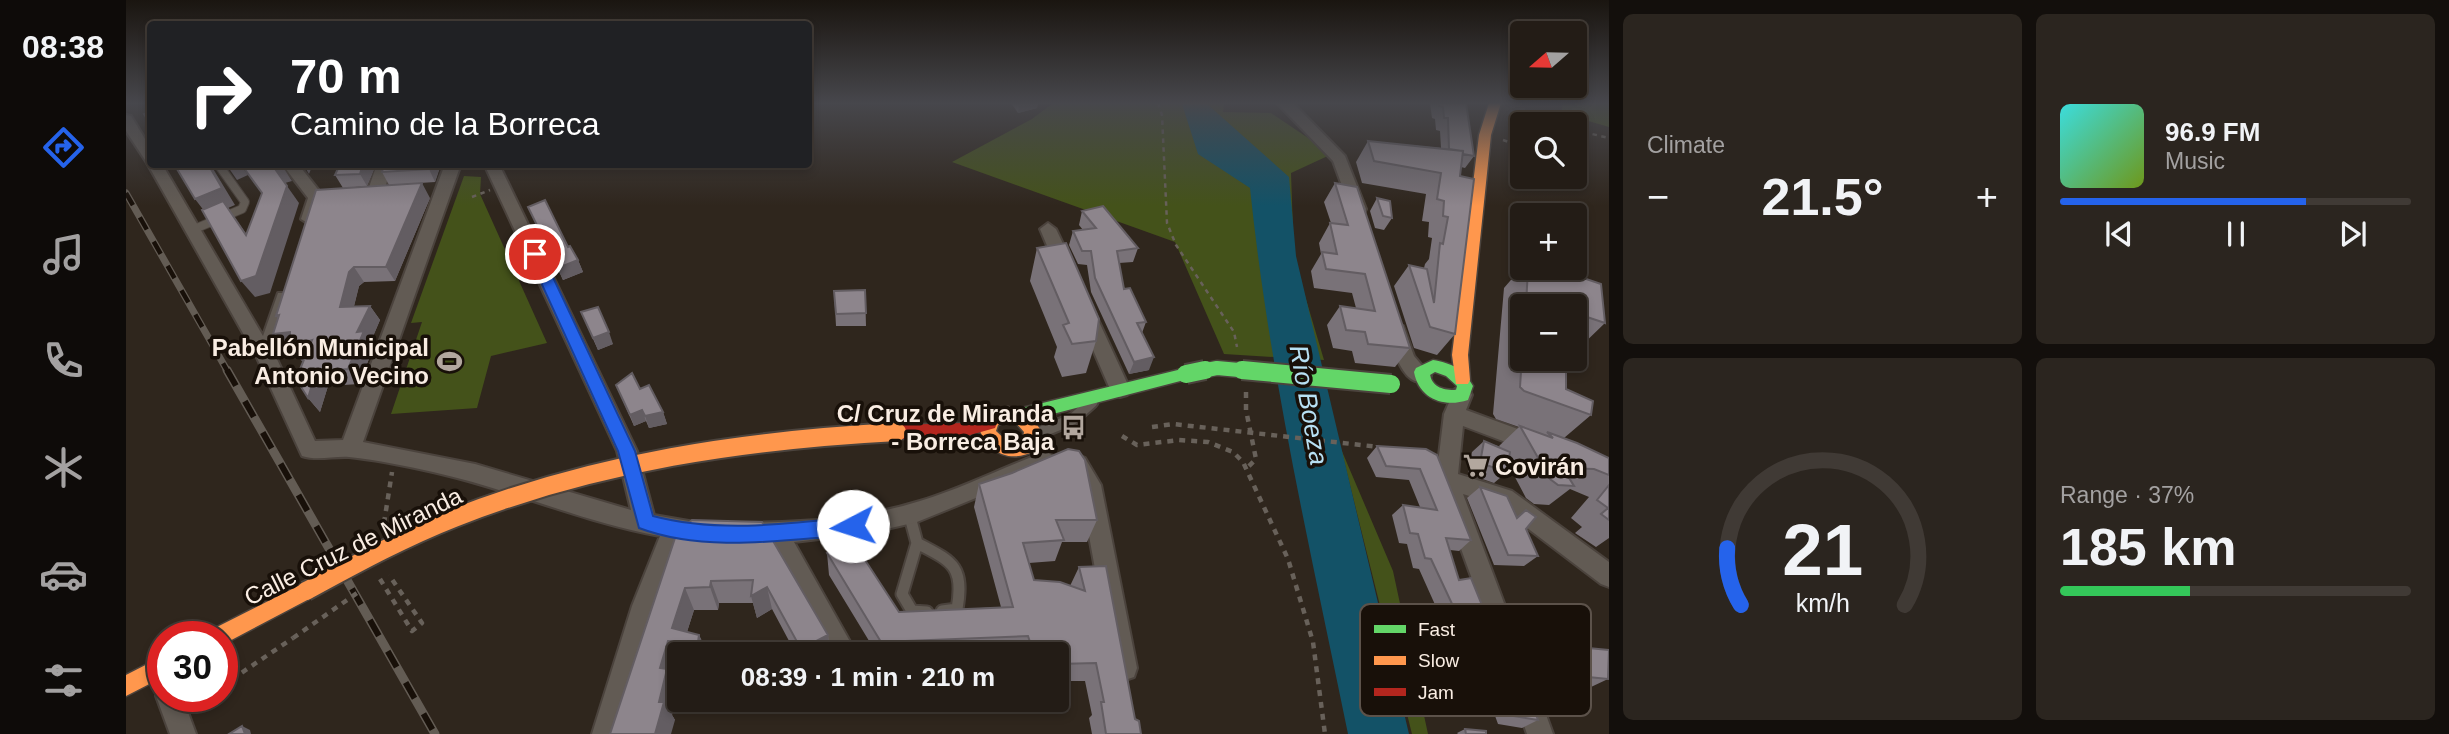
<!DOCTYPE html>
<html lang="en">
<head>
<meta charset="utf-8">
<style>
	:root { --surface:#231c16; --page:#2b251f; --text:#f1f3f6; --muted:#a3a1a1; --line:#403a35; --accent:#2563eb }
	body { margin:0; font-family:Helvetica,sans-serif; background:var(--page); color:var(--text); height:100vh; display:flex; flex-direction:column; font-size:26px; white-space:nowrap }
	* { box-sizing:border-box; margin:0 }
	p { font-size:23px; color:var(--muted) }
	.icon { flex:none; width:38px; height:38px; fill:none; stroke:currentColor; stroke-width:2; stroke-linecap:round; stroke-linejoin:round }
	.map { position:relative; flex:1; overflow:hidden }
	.panel { display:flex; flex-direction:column; gap:14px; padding:14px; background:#130f0c; width:840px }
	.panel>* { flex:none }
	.guide { position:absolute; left:21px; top:21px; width:665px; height:147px; border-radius:7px; box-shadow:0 4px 10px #0003,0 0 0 2px var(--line); background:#202124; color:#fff; overflow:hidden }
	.needle { width:46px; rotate:250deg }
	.controls { position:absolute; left:1384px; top:21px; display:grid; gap:14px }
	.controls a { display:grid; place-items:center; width:77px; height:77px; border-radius:7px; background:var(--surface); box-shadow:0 4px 10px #0003,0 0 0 2px var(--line); font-size:35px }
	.speed { position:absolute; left:21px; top:621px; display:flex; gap:14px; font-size:35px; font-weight:700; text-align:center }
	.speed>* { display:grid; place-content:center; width:91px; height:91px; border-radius:50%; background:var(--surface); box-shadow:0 4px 10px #0003,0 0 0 2px var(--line); line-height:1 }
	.speed .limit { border:10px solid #d22; background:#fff; color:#111 }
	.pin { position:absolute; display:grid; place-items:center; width:60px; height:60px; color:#fff; margin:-30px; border:4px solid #fff; border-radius:50%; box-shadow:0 2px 7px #0007 }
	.me { position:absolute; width:77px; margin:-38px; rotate:265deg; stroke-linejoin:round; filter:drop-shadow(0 0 5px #0008) }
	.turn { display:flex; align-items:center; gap:24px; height:147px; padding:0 28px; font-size:32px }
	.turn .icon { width:91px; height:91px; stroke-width:2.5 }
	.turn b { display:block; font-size:49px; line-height:60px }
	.big { font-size:52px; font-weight:700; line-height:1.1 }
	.panel .card { flex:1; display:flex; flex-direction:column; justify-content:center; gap:10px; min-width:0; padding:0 24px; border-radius:10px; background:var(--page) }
	.panel .dial { align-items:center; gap:0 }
	.dial svg { height:182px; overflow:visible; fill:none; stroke:var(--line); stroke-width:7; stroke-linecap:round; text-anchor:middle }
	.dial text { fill:var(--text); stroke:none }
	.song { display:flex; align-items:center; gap:21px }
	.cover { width:84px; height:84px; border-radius:10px; background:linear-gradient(135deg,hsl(180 70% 55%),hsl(80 70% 35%)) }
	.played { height:7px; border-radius:4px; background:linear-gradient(90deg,var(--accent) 70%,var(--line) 70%) }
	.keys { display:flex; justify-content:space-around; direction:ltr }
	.heat { display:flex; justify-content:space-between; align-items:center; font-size:38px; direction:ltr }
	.charge { height:10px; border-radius:5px; background:linear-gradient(90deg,#34c759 37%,var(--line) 0) }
	.panel .tiles { flex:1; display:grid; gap:14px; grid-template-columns:repeat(2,1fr) }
	.trip { position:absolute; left:541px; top:642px; width:402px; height:70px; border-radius:7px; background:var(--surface); box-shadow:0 4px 10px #0003,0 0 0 2px var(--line); font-weight:700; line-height:70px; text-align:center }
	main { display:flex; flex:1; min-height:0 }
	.tab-bar { display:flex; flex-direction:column; width:126px; justify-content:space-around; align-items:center; background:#0e0b09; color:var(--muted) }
	.tab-bar .icon { width:49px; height:49px }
	.tab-bar .current { color:var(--accent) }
	.tab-bar b { font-size:32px; color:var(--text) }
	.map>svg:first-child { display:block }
	.green { fill:#44521a }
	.water { fill:#135267 }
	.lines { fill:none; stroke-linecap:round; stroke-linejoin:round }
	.lane-far1-casing { stroke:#4b433d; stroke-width:10 }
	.lane-casing { stroke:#4b433d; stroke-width:15 }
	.street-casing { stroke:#4b433d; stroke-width:4 }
	.fast-casing { stroke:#4b433d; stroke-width:3 }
	.slow-casing { stroke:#4b433d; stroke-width:3 }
	.jam-casing { stroke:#4b433d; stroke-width:3 }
	.path-far1 { stroke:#68615a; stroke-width:2.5; stroke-dasharray:4.5 4.5; stroke-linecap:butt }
	.path { stroke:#68615a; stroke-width:4.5; stroke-dasharray:6 6; stroke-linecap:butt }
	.lane-far1 { stroke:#625b54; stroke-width:8 }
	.lane { stroke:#625b54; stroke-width:11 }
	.street { fill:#625b54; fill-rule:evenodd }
	.fast { fill:#63d668; fill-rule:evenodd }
	.slow { fill:#ff974d; fill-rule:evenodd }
	.jam { fill:#b3261e; fill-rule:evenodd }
	.rail-far1-casing { stroke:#635c54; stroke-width:7 }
	.rail-casing { stroke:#635c54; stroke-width:9 }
	.rail-far1 { stroke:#181009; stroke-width:4.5; stroke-dasharray:14; stroke-linecap:butt }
	.rail { stroke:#181009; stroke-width:6; stroke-dasharray:18; stroke-linecap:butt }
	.fast-bridge-far1-casing { stroke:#4b433d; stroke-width:17; stroke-linecap:butt }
	.fast-bridge-casing { stroke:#4b433d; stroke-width:22; stroke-linecap:butt }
	.slow-bridge-casing { stroke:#4b433d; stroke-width:22; stroke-linecap:butt }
	.path-bridge { stroke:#68615a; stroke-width:4.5; stroke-dasharray:6 6; stroke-linecap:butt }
	.fast-bridge-far1 { stroke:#63d668; stroke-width:14 }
	.fast-bridge { stroke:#63d668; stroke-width:18 }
	.slow-bridge { stroke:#ff974d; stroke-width:18 }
	.wall { fill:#797278 }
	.shaded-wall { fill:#635d62 }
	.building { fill:#8d858c; stroke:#635d62; stroke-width:2 }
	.route { fill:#2563eb; stroke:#184099; stroke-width:2 }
	.labels { text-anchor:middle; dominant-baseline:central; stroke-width:7; stroke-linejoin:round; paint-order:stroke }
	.poi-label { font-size:24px; font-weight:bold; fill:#f9ede3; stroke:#181009; text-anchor:end }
	.street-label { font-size:24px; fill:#f9ede3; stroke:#181009 }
	.water-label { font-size:26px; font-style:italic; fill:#b7e0f3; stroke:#181009 }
	.key { fill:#181009; stroke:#5c524a; stroke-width:2 }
	.key-label { font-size:19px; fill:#f9ede3 }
</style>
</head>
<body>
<main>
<nav class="tab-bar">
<b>08:38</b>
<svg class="icon current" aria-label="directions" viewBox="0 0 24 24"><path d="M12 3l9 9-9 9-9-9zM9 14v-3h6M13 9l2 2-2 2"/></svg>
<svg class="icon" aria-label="music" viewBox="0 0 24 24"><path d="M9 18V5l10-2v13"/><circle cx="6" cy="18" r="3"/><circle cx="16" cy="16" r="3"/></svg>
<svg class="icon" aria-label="phone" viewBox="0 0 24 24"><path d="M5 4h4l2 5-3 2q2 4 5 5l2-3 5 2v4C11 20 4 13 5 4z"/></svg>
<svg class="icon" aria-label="climate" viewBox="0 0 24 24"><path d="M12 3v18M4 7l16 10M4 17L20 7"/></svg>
<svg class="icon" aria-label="car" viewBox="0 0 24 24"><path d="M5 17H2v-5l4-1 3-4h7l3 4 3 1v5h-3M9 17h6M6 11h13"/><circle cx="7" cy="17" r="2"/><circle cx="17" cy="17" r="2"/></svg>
<svg class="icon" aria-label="filters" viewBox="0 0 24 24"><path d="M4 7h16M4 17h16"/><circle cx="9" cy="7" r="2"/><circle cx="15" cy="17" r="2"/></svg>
</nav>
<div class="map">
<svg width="1483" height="734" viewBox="0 0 1483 734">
	<rect width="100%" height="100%" fill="#2f261d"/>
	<path class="green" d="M927 103H1098L1097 112 1145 113 1206 154 1165 173 1168 259 1198 360 1098 354 1049 242 826 162 906 119Z
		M1437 103H1483V127L1435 113Z
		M338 176 355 177 354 194 421 343 365 356 351 408 265 414 296 322 285 323Z
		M1215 449 1267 571 1302 734H1286Z"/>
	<path class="water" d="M1080 103 1163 177 1170 256 1283 734H1222C1185 553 1143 372 1124 188L1072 154 1056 104Z"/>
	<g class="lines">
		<defs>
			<path id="lane-far1" d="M66 230 116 209 119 202 92 164"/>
			<path id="lane" d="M908 435 947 419 966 402
				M783 513 791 543 776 594 786 611 801 612
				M791 543C825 561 839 565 831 609L816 611"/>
			<path id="street" d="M1151 103H1167L1219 156 1240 209 1238 213H1226L1207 161Z
				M0 115 5 116 24 147V164H36L137 336 152 293H164L167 298 150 357 189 441 217 440 319 164H335L237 442 349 464 505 510 491 451 358 164H373L511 451 528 515 586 525 589 532 586 539 578 542 555 540 530 606 492 734H466L506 606 534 536C456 522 384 489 307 472 280 466 252 460 223 457 207 456 191 461 176 456L131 358 21 163 0 131Z
				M156 164H172L198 197 189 223 183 224 175 219 182 198Z
				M251 164H267L257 193 249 198 241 193Z
				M922 223 930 229 948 267 945 271H933L930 267 914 229Z
				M960 306 966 308 969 313 1004 389 1001 395 994 397 987 395 984 389 951 313 954 308Z
				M1270 324 1277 326 1288 356 1305 376 1302 381C1277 390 1267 348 1261 331L1263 326Z
				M1336 387 1343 389 1346 395 1340 410 1416 438 1419 444 1416 450 1409 453 1337 426 1332 474 1386 491 1483 562V587L1475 584 1371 505 1337 494 1402 667 1399 676 1390 679 1381 676 1378 667 1310 480 1318 414 1329 389Z
				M919 452 926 455 930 461 926 467 791 522 743 533 668 542 731 654H706L645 543H618L610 540 607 533 610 526 618 523C677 522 737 519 794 501 837 488 877 467 919 452Z
				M948 453 959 458 975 485 1011 668 1008 677 999 680 990 677 987 668 954 486 937 462 941 456Z
				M37 686V696H56L70 734H44L30 696Z
				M1402 686 1411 690 1427 734H1401L1389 699 1393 690Z"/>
			<path id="fast" d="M1307 360C1325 363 1338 369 1347 386L1342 400C1318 408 1293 399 1288 372L1290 368ZM1309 372 1320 376 1331 386 1330 390C1318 390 1307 388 1304 375Z
				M1060 368 1066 370 1068 374 1066 378 892 423 886 421 884 416 886 411 892 409Z"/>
			<path id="slow" d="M1363 103H1375L1365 135 1342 355 1344 380 1342 384H1330L1326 355 1353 135Z
				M882 407C897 412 907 416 915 431L910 450C885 464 864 454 853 429L860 415ZM882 421 891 424 898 432 896 441 883 443 870 431 872 425Z
				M180 582 187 585 190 591 187 597 96 645V637H82L85 630Z
				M37 656V677L0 696V675Z"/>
			<path id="jam" d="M863 416 869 418 871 423 869 428 837 437 771 439 765 437 763 432 765 427 771 425 837 423Z"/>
		</defs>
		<use href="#lane-far1" class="lane-far1-casing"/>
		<use href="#lane" class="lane-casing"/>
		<use href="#street" class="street-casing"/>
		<use href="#fast" class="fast-casing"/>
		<use href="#slow" class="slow-casing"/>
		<use href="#jam" class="jam-casing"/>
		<path class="path-far1" d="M1032 103 1036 115 1041 223 1050 245 1108 332 1111 347
			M1449 130 1483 138
			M1377 140 1394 146 1396 143
			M346 197 364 190"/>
		<path class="path" d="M1120 392V410L1130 459 1120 469
			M996 436 1011 445 1053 440 1082 442 1107 452 1117 462 1162 559 1187 642 1199 734
			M258 523 266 472
			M254 579 286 631 296 623 263 575
			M96 686 167 638
			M68 706 82 696"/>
		<use href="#lane-far1" class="lane-far1"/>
		<use href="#lane" class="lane"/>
		<use href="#street" class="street"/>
		<use href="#fast" class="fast"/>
		<use href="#slow" class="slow"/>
		<use href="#jam" class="jam"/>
		<defs>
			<path id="rail-far1" d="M0 193 102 372"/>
			<path id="rail" d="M101 370 309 734"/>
		</defs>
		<use href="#rail-far1" class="rail-far1-casing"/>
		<use href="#rail" class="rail-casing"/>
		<use href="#rail-far1" class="rail-far1"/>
		<use href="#rail" class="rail"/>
		<defs>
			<path id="fast-bridge-far1" d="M1070 372 1091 368 1135 372"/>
			<path id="fast-bridge" d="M1116 370 1265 384
				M1060 374 1079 370"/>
			<path id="slow-bridge" d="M180 591C228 565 277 538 328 518 470 462 619 440 771 432"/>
		</defs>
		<use href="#fast-bridge-far1" class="fast-bridge-far1-casing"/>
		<use href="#fast-bridge" class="fast-bridge-casing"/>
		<use href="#slow-bridge" class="slow-bridge-casing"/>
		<path class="path-bridge" d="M1026 427 1047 424 1253 447
			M167 638 231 593"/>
		<use href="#fast-bridge-far1" class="fast-bridge-far1"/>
		<use href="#fast-bridge" class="fast-bridge"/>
		<use href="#slow-bridge" class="slow-bridge"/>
	</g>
	<path class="wall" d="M885 103H912L911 108 892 113Z
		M1304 103H1340L1348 156 1339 168 1335 167 1334 176 1329 334 1311 355 1288 348 1268 286 1283 265 1298 268 1299 264 1303 259 1306 238 1302 237 1303 222 1296 221 1300 194 1236 183 1230 162 1242 141 1315 148 1314 131 1310 130 1309 119 1306 118Z
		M250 164 241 186 217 188 209 175Z
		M258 164H315L309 182 263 185 256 172Z
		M1209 183 1284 348 1269 367 1229 363 1226 351 1207 348 1201 325 1214 306 1230 308 1226 293 1188 288 1185 271 1195 254 1193 243 1204 223H1205L1198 202Z
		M304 198 269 281 238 282 233 286 228 306H244L254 320 245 341 248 346 233 384 202 386 194 412 182 398 177 361H176L165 348 159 349 152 318 150 316Z
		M1251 198 1266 218 1258 230 1249 228 1244 211Z
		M402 207 452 260 457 272 437 280Z
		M956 211 1012 248 1007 262 993 263 998 289 1020 322 1016 333 1023 370 1003 374 965 292 961 265 952 264 943 245 947 231 957 230 953 225Z
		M911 248 970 341 960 373 936 377 928 357 931 347 904 281Z
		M1396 267V268H1428L1479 323 1449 352V306H1396V359L1440 389 1465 415 1438 438 1483 458V538L1470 547 1449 533 1456 527 1445 518 1463 497 1444 489 1423 505 1408 504 1400 498 1382 464 1381 472 1368 483 1342 474 1346 452 1358 441 1374 447 1373 446 1393 427 1370 419 1367 414 1378 288Z
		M739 290 740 326H710L708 291Z
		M455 312 487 344 472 350Z
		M490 385 514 389 537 412 541 424 523 428 520 421 508 426Z
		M1251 446 1300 449 1345 540 1333 551 1324 550 1333 580 1371 642 1412 720 1396 728 1372 724 1357 683 1334 680 1338 705 1324 713 1304 707 1295 647 1308 638H1324L1293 569 1287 568 1281 544 1273 543 1266 515 1277 505 1294 507 1283 480 1250 477 1241 458Z
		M853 484 971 520 961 542H936L929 561 903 563 908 580 944 586 953 567 1015 734H966L963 718 966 715 959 681H936L938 689 929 706 911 710 908 700H931V654H751L703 575 701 553 773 612 875 607 848 507Z
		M1354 487 1391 517 1400 510V529L1412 556 1398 566 1368 565 1341 498Z
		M566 520 702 635 704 654H670L646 609 631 618 627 603H593L592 610H568L561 632 573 635 582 654H553V661L547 680 552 688 546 715 549 720 484 734Z
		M1420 644 1482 679 1465 687 1445 686 1442 678 1414 676 1405 653Z
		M1339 729 1360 734H1332L1331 733Z"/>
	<path class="shaded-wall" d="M894 103H912L911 108 892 113Z
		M82 164H86V167L109 205 102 208 133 252 82 216 69 199Z
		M100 164H114L122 175 111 180Z
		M152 164H155L166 181 159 183 147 166Z
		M177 164H187L183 174Z
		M237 164H250L241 186 234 174Z
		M304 164H315L309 182 303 169Z
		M296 183 304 198 269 281 260 267Z
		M161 186 173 203 144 293 129 297 115 281Z
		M452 260 457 272 437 280 432 268Z
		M228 267 238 282 233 286 224 322 214 307 223 272Z
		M244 306 254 320 245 341 248 346 233 384 222 369 231 332Z
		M164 332 186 340 197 354 176 361 165 348 159 349 147 334Z
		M483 332 487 344 472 350 467 338Z
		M1028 357 1023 370 1003 374 1008 362Z
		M190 372 202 386 194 412 182 398Z
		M516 410 520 421 508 426 504 415Z
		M537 412 541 424 523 428 519 416Z
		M585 581 593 603 592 610 584 587Z
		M641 587 646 609 631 618 625 596Z
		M559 588 568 610 558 641 546 628Z
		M573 635 582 654H578L572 642Z
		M702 635 704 654H676L675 649Z
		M542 641 553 661 547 680 552 688 546 715 549 720 545 734H529L533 702 534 668Z
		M938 689 929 706 911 710 917 700H931V691Z
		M116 726 124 730 125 734H119Z"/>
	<path class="building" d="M1313 103H1340L1348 156 1337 154V151L1323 149 1322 118H1318L1317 107 1313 106Z
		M24 112V124L18 114Z
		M1242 141 1337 151 1334 176 1348 179 1329 334 1304 327 1283 265 1301 269 1308 303 1314 243 1317 244 1322 217 1317 216 1318 201 1311 199 1315 173 1248 161Z
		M48 164H82L96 188 69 199Z
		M115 164H152L147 166 161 186 130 276 115 281 76 210 97 201 120 235 136 193Z
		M214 164H237L234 174 209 175Z
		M258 164H304L303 169 256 172Z
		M296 183 260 267H228L223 272 214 307 244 306 231 332 238 331 222 369 190 372 182 398 170 379 186 340 164 347V332L147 334 153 315 150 316 190 190Z
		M1209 183 1231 187 1284 348 1242 344 1239 332 1220 330 1214 306 1249 311 1239 274 1200 269 1196 252 1211 254 1204 223 1222 225Z
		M1251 198 1264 201 1266 218 1257 216Z
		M419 200 442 247 444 246 452 260 432 268 402 207Z
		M977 206 1012 248 991 251 998 289 1004 288 1020 322 1011 323 1028 357 1008 362 969 278 965 251H956L947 231 970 228 956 211Z
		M940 243 973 319 970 341 946 344 937 325 943 323 911 248Z
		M1402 268H1428L1475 284 1479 323 1449 313V306H1400Z
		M739 290 740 313 710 314 708 291Z
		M472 307 483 332 467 338 455 312Z
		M1396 356V359H1440V389L1467 401 1465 415 1398 391 1394 387Z
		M506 373 514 389 523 385 537 412 519 416 516 410 504 415 490 385Z
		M1394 426 1427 438 1421 432 1451 443 1483 458V475L1468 469 1437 468 1448 486 1432 485 1424 479Z
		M1358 441 1384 452 1381 472 1354 463Z
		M1251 446 1300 449 1311 455 1345 540 1320 538 1333 580 1345 578 1371 642 1384 644 1412 720 1388 716 1372 675 1332 669 1338 705 1318 699 1308 638H1342L1305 559 1299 558 1292 534 1284 533 1277 505 1311 510 1294 469 1260 466Z
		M942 449 953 451 959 460 971 520H930L938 540 897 543 908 580 934 582 959 591 953 567 980 566 1009 719 1013 721 1015 734H980L975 702H978L970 663 932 664 938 689 931 691V654H908L902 636 755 642 701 553 726 540 773 612 887 607 853 484 886 473Z
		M1483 485V520L1475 514 1482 508 1471 500Z
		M1354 487 1381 496 1391 518 1400 510 1410 517 1400 529 1412 556 1382 555Z
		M566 520 636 522 702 635 675 649 641 587 625 596 627 580 585 581 584 587 559 588 546 628 573 635 572 642 542 641 534 668 541 669 533 702H538L529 734H484L551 532Z
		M1420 644 1483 650 1482 679 1462 677 1458 670 1430 668Z
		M116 726 119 734H103Z
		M1339 729 1360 731V734H1340Z"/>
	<linearGradient id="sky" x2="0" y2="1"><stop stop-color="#1a1510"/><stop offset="0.5" stop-color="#47474c"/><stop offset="1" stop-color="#47474c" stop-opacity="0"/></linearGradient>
	<rect width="1483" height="206" fill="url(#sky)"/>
	<path class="route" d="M409 250 416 254 509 451 527 516C591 533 662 524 727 517L734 520 736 526 734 532C720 536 705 536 691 538 634 543 568 549 513 528L492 451 402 254Z"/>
	<defs>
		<symbol id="stadium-bare" viewBox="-9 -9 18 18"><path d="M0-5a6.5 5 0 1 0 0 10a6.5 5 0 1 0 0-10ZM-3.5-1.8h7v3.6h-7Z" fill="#b2a79e" stroke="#181009" stroke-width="2.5" paint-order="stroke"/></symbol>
		<symbol id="bus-bare" viewBox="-9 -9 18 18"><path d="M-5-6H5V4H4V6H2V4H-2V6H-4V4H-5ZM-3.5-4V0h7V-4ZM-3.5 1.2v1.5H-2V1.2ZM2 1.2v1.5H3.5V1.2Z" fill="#b2a79e" stroke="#181009" stroke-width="2.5" paint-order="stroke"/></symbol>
		<symbol id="supermarket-bare" viewBox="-9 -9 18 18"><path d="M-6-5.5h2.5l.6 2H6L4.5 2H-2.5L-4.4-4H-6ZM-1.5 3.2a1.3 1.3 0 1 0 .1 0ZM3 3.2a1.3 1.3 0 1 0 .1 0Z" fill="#b2a79e" stroke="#181009" stroke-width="2.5" paint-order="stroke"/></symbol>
	</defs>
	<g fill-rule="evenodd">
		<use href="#stadium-bare" x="306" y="344" width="35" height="35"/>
		<use href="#bus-bare" x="930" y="410" width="35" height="35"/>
		<use href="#supermarket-bare" x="1332" y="448" width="35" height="35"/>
	</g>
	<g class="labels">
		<g class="poi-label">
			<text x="303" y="347">Pabellón Municipal<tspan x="303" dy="28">Antonio Vecino</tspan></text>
			<text x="928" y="413">C/ Cruz de Miranda<tspan x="928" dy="28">- Borreca Baja</tspan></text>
			<text x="1369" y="466" text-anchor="start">Covirán</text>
		</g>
		<g class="street-label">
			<text transform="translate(227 546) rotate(-26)">Calle Cruz de Miranda</text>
		</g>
		<g class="water-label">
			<text transform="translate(1183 405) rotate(80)">Río Boeza</text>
		</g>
	</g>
	<rect x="1234" y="604" width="231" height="112" rx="10" class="key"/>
	<rect x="1248" y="625" width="32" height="8" fill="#63d668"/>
	<rect x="1248" y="656" width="32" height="9" fill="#ff974d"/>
	<rect x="1248" y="688" width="32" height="8" fill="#b3261e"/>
	<g class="key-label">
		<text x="1292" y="636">Fast</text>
		<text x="1292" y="667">Slow</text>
		<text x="1292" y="699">Jam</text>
	</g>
</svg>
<div class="controls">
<a><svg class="needle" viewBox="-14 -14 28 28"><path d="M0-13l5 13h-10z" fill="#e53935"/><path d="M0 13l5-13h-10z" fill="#a3a1a1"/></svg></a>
<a><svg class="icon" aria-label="search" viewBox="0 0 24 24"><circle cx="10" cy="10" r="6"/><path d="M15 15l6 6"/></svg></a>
<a>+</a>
<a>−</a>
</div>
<div class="speed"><div class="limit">30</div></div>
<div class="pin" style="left:409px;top:254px;background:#d93025"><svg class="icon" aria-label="arrive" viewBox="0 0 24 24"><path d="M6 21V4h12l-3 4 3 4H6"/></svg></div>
<svg class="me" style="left:727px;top:526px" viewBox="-20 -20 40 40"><circle r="19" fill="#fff"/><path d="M0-13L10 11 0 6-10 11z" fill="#2563eb"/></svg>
<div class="trip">08:39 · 1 min · 210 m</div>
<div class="guide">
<div class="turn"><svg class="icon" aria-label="right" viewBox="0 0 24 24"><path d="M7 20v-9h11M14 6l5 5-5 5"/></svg><div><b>70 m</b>Camino de la Borreca</div></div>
</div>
</div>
<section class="panel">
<div class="tiles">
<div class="card"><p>Climate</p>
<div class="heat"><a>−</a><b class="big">21.5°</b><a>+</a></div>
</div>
<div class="card">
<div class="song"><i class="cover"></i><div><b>96.9 FM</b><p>Music</p></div></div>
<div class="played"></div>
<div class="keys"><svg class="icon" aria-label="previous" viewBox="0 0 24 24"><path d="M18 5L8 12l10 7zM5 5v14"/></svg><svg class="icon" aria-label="pause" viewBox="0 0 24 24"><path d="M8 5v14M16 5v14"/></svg><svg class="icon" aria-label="next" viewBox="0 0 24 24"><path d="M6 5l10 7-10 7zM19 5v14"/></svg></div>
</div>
<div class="card dial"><svg viewBox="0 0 100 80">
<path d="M14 69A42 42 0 1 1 86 69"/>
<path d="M14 69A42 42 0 0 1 8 44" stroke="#2563eb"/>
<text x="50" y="56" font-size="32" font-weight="700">21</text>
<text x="50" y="72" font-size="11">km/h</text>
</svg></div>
<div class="card"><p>Range · 37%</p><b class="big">185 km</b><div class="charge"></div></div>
</div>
</section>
</main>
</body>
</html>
